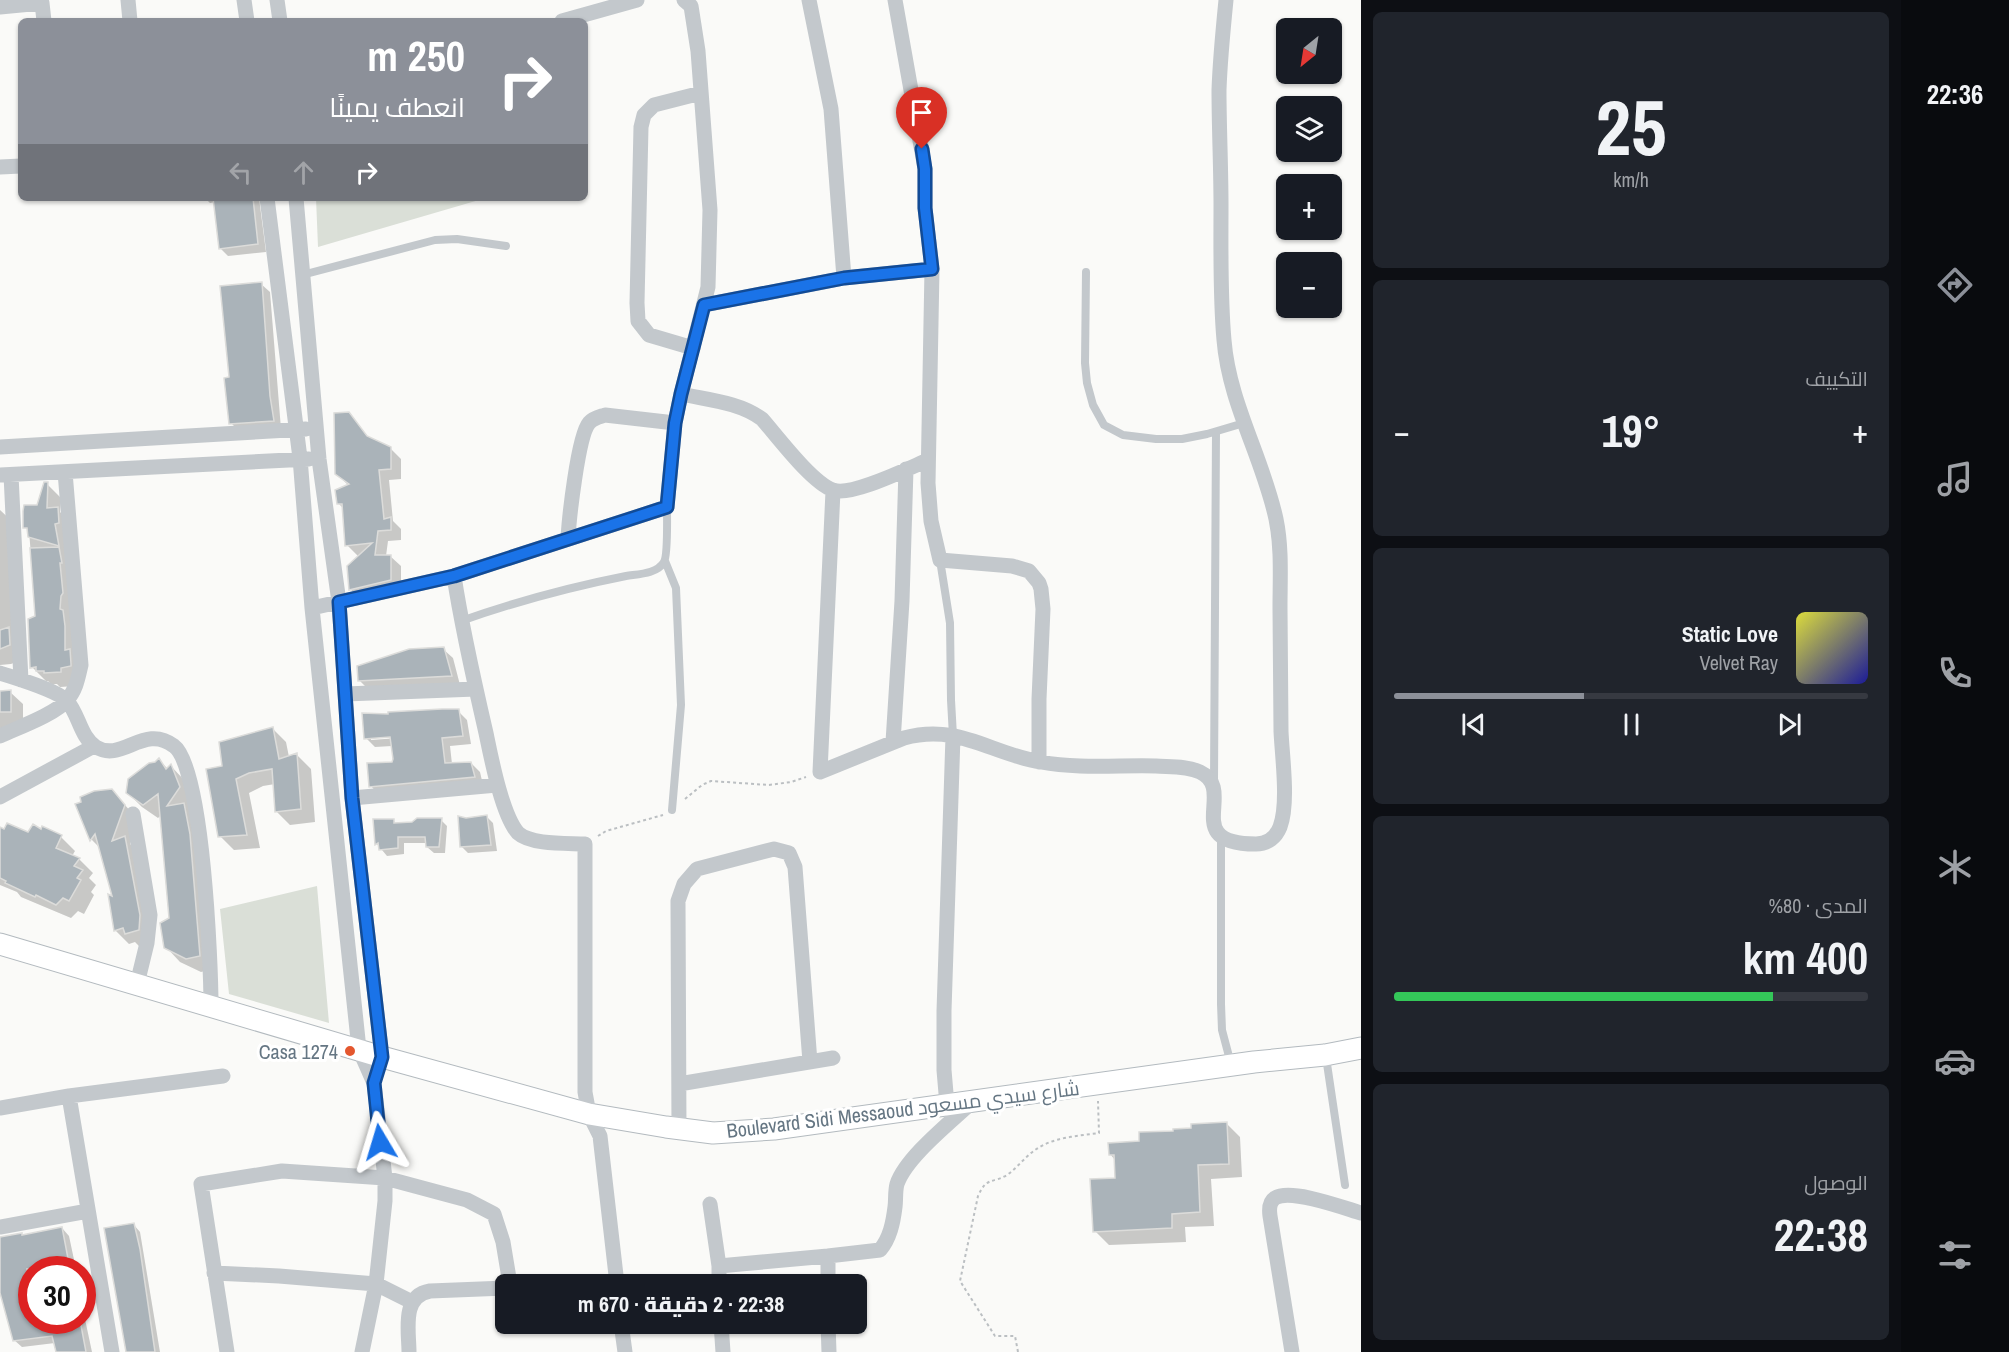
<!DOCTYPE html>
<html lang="ar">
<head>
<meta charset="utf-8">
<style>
	:root { --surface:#171b24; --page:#20242c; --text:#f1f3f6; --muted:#9ea1a6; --line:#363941; --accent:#8c9099 }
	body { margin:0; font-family:"Archivo Narrow",Cairo,sans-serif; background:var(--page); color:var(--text); direction:rtl; height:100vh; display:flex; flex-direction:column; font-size:22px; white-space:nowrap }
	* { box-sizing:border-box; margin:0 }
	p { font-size:20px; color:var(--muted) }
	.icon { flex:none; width:33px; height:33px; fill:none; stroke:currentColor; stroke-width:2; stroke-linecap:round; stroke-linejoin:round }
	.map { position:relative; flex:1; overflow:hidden; direction:ltr }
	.drawer { display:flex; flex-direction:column; gap:12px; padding:12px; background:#0d0f14; width:540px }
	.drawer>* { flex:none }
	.hud { position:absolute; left:18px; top:18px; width:570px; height:183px; border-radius:9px; box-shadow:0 2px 4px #0004; direction:rtl; background:#8c9099; color:#fff; overflow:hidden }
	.needle { width:39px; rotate:210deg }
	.buttons { position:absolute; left:1276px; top:18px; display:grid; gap:12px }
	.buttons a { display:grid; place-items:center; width:66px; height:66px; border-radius:9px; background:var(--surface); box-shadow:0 2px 4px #0004; font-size:30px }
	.speed { position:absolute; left:18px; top:1256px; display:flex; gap:12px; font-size:30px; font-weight:700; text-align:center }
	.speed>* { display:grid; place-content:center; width:78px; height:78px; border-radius:50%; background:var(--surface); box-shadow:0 2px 4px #0004; line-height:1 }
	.speed .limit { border:9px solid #d22; background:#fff; color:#111 }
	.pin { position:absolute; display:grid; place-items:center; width:51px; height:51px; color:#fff; margin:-62px -26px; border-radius:50% 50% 50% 0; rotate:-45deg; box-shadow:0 0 6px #0007 }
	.pin .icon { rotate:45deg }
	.me { position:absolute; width:66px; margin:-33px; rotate:353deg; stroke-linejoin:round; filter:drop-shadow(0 0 4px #0008) }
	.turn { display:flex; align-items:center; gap:21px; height:126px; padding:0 24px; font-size:27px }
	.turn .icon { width:78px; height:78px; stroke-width:2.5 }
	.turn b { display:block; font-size:42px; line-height:51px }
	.lanes { display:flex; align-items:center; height:57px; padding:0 24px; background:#0003; justify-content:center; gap:30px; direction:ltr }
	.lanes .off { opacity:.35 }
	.big { font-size:45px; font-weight:800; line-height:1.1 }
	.drawer .widget { flex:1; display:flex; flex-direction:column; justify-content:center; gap:9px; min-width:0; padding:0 21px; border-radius:9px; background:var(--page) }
	.drawer .dial { align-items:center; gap:0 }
	.dial b { font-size:78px; line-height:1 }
	.song { display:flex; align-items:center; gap:18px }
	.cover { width:72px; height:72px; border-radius:9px; background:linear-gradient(135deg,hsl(60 70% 55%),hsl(240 70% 35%)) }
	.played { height:6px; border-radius:3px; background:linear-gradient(90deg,var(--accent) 40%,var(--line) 40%) }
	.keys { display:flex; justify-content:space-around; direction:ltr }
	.heat { display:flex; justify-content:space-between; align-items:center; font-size:33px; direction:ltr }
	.charge { height:9px; border-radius:4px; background:linear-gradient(90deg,#34c759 80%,var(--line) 0) }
	.trip { position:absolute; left:495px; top:1274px; width:372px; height:60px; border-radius:9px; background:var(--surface); box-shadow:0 2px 4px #0004; font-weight:800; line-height:60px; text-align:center; direction:rtl }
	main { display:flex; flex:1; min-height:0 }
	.tabs { display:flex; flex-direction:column; width:108px; justify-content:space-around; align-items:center; background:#090b0e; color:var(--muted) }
	.tabs .icon { width:42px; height:42px }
	.tabs .on { color:var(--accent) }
	.tabs b { font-size:27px; color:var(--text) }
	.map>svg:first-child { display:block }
	.green { fill:#dadfd7 }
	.shadow { fill:#0003; fill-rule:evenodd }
	.building { fill:#aab3b9; stroke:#dcdcda; stroke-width:1.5 }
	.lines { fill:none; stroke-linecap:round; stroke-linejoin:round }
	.secondary-casing { stroke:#b3babf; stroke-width:23 }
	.path { stroke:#bbbfc2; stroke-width:2; stroke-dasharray:3 3; stroke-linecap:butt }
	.lane { stroke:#c3c8cc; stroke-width:8 }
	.street { stroke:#c3c8cc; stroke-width:15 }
	.secondary { stroke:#fff; stroke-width:21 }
	.route-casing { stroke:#114b97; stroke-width:15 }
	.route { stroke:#1a73e8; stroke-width:10 }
	.poi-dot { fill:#e4572e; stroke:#fff; stroke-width:2 }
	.labels { text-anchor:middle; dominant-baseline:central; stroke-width:6; stroke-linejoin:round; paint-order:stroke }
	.poi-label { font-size:20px; fill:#657683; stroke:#fff; text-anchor:end }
	.street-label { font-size:20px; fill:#657683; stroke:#fff }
</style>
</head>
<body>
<main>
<nav class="tabs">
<b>22:36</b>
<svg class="icon on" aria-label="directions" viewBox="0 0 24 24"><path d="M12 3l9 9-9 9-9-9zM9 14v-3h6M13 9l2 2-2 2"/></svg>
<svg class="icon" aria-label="music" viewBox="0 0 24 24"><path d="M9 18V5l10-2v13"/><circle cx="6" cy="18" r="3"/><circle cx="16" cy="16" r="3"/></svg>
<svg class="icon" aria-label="phone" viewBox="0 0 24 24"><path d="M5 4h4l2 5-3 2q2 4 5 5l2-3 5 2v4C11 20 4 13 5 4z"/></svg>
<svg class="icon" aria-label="climate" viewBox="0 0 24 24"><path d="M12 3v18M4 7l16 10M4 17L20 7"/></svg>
<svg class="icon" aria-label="car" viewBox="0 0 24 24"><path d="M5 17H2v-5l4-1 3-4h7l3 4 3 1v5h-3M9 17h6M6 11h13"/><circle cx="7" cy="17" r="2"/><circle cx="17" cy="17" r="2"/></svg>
<svg class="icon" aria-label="filters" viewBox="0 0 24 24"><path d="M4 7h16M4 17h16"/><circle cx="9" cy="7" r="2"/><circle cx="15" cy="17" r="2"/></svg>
</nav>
<section class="drawer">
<div class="widget dial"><b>25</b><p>km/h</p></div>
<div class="widget"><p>التكييف</p>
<div class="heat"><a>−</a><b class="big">19°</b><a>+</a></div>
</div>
<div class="widget">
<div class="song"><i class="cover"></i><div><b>Static Love</b><p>Velvet Ray</p></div></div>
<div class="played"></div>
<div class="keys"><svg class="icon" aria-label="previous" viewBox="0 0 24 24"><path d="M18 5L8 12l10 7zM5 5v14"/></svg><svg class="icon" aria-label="pause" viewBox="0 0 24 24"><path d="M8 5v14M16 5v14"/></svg><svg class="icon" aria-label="next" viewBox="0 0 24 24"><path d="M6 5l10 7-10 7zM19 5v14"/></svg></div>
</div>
<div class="widget"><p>المدى · 80%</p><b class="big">400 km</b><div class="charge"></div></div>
<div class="widget"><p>الوصول</p><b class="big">22:38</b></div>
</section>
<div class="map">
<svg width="1361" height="1352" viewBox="0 0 1361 1352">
	<rect width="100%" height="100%" fill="#fafaf8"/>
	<path class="green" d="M316 198H479V200L318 247Z
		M317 886 329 1023 229 994 220 909Z"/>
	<path class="shadow" d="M205 198H259L266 252 228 256 220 248 215 202 210 203Z
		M261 284 270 292 281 429 239 431 231 423V379Z
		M348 414 370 440 390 448 401 459V479L389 480 393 521 401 529V540L388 541 386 556H390L401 566V590L361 599 350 589 359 557 347 545 344 509 338 503 349 486 337 474Z
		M47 484 61 498 60 512 71 523 75 686 60 687 57 684H51L48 681H46L32 667 36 617 29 531 25 527 38 506Z
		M0 510 16 525 23 659 11 664 0 665Z
		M443 649 453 658 460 685 369 690 360 681Z
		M10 692 23 704V724L0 733V693Z
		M458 711 467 720 471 744 450 746 452 764 471 763 480 772 483 785 379 795 371 786 393 764 392 746 375 747 366 738 390 715ZM398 735V738L371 740V737Z
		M272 728 286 742 289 757 297 755 311 769 315 822 290 825 276 811 275 784 263 786 249 793 260 848 234 850 220 836 223 768Z
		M159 760 168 769 171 766 184 780 198 819 213 969 201 972 180 962 166 947 171 919 161 815 158 818 142 807 128 793Z
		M112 790 138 820 130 844 138 852 153 930 140 947 135 942 129 944 115 930 114 899 101 849 92 840 77 805Z
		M486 816 493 823 497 851 468 853 461 846 466 820Z
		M374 820H393L397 825 441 820 447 826 445 853H434L427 847V843H404V854L387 856 377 844Z
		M43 828 61 837 75 851 72 856 79 859 93 873 89 878 96 885 91 892 94 895 84 914 78 911 71 918 21 897 17 892 0 885V829L29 833 42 831Z
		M1226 1123 1240 1137 1242 1177 1211 1179 1214 1226 1185 1227 1186 1242 1109 1245 1095 1231 1117 1179 1115 1160 1110 1154 1141 1142 1174 1132Z
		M134 1225 140 1232 160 1352H129Z
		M62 1228 69 1236 76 1269H32V1320H82V1305L92 1352H57L55 1343 22 1347 14 1340 0 1277V1238L23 1236Z"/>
	<path class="building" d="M213 198H253L258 244 219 249Z
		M262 282 270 396 274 421 229 424 224 378 229 377 220 286Z
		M349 412 367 436 391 447V469L379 470 384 519 391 517V530L378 531 375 555H391V580L349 590 347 566 372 543 345 546 342 504H337L335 490 349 484 335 474 334 413Z
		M44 482H48L47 508 58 507 59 523 55 524 59 546 28 537 27 528H23V511L24 505H37Z
		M59 547 62 563H60L63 593 61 596 60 609 63 610 65 626V650L70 649 71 664V666L61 668V672L44 673V671H36V667L30 668 28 619 35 616 30 548Z
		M9 627 10 645 0 649V630Z
		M444 647 452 676 358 681 357 666 409 649Z
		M11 690V712H0V691Z
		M442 709H459L463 736 442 738 445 763 471 762 475 777 369 787 367 763 392 762 393 759 390 737 364 739 362 713 388 714V712Z
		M273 727 279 759 297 753 301 809 275 812 272 769 249 773 236 779 247 835 218 837 206 769 222 766 219 742Z
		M159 758 166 769 171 764 180 787 167 806 184 803 190 834 200 956 186 959 164 948 160 923 169 918 158 794 143 805 126 793 128 779 149 763 155 762Z
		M112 789 125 805 112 841 125 836 140 915 139 930 125 934 123 928 114 931 108 894 112 896 95 834 90 841 75 804 81 802 80 797 94 791Z
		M487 815 491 845 460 847 458 816 466 818Z
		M417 818H442L439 847H426L425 837H398V848L379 850 378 843 375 845 373 819H394V823L412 822Z
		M7 823 28 832 33 824 41 829 42 826 62 835 56 848 80 858 74 866 83 870 77 878 81 880 69 901 63 898 56 905 36 895 35 897 5 883 6 881 0 878V827L4 829Z
		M1227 1122 1229 1164 1198 1165 1200 1212 1172 1214V1228L1093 1232 1090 1179 1115 1178 1114 1155H1109L1108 1143 1139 1141V1132L1173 1131V1129L1191 1128V1124Z
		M134 1223 140 1249 155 1352H126L104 1228Z
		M62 1227 70 1269H27L32 1290V1321L80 1320 86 1352H56L52 1336 13 1341 0 1293V1237L22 1233V1235Z"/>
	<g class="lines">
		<defs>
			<path id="secondary" d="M0 944 382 1057 589 1114 666 1127 713 1133 774 1129 1254 1062 1325 1055 1361 1048"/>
		</defs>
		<use href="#secondary" class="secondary-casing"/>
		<path class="path" d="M685 799 702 785 711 781 769 785 791 782 806 777
			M598 836 606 831 663 815
			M1018 1352 1015 1336H995L960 1281 978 1196C987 1176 992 1184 1007 1175 1017 1168 1025 1157 1035 1150 1053 1137 1078 1136 1099 1133L1098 1101"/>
		<path class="lane" d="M1086 272 1085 363 1087 383 1093 405 1104 425 1123 435 1156 439H1182L1207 434 1244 423
			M302 275 435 240 457 239 506 246
			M940 560 950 623 951 700 953 736
			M665 561 676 588 681 705 672 810
			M461 621C515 602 570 587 626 576 638 574 657 574 664 562 668 555 667 518 667 507
			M1214 782 1216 432
			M1221 836V1004L1222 1030 1231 1064
			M1326 1057 1345 1185"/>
		<path class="street" d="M128 0 130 21
			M244 0 247 21
			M277 0 280 21
			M809 0 831 109 844 278
			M895 0 925 169V208L932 269 928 483 931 521 940 560 1012 566 1029 571 1039 583 1041 589 1043 609 1039 699V762
			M0 7 42 3 44 21
			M562 21 637 0
			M0 167 21 166
			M267 198 300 458 312 608 359 1049 374 1083 385 1178V1201L376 1284 412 1302
			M296 198 319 459 339 602 352 798 382 1057 379 1066
			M704 305 844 278 932 269
			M693 348 649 335 638 321 637 303 641 127 644 115 654 105 701 93
			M681 394C708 400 739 402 762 419 777 436 812 483 833 490 851 497 909 468 928 460
			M0 447 306 429
			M0 475 309 459
			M11 475 21 680
			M833 491 820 772 904 738C959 723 990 754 1041 762 1078 769 1118 765 1156 766 1171 767 1187 766 1200 772 1238 790 1179 844 1256 844 1268 844 1276 837 1280 827 1289 803 1282 756 1281 731 1281 690 1280 649 1280 608 1280 578 1282 548 1276 519 1263 458 1229 403 1224 340 1220 296 1221 250 1221 205 1221 167 1219 128 1219 90 1220 60 1223 30 1226 0
			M568 539C569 519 578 436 589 423 593 418 599 417 605 415L675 423
			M454 576C462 629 474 681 486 733 491 757 502 815 518 833 531 845 568 843 585 844V1092L589 1114 600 1136 617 1284
			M312 608 454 576 667 507 675 423 681 394 708 287 710 210 698 51 691 6 684 0
			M0 673C15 678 57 690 67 701 79 714 80 737 96 747 122 763 144 723 174 746 203 767 211 964 211 1006
			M345 694 476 689
			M0 736C17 728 56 714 67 700 76 690 78 678 81 665L65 472
			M893 742 902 601 906 469
			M0 797 94 746
			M352 798 497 785
			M133 814 150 915 147 943 137 984
			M679 1084 833 1058
			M69 1096 112 1352
			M947 1105 944 1070V1011L953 736
			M0 1108 69 1096 223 1076
			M679 1129 678 901 684 884 697 869 774 849 789 853 795 867 810 1062
			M710 1204 719 1266
			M0 1227 88 1211
			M828 1256 880 1250C890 1238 893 1223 895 1207 896 1200 895 1191 897 1184 906 1157 951 1122 973 1101
			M214 1273 279 1276 376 1284 362 1352
			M596 1284 617 1283
			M719 1284V1266L828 1256V1284
			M621 1323 625 1352
			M721 1323 723 1352
			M828 1323 829 1352
			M227 1352 201 1184 282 1171 385 1178 467 1200 494 1214 503 1242 510 1284
			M409 1352C409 1331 401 1296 430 1291L506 1288
			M1292 1352 1270 1216C1269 1209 1269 1202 1275 1198 1291 1188 1344 1208 1361 1213"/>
		<use href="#secondary" class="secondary"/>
	</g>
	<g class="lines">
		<defs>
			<path id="route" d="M380 1142 374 1083 382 1057 352 798 339 602 454 576 667 507 675 423 681 394 704 305 844 278 932 269 925 208V169L922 149"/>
		</defs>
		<use href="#route" class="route-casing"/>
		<use href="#route" class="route"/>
	</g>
	<circle class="poi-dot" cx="350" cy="1051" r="6"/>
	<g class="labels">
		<g class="poi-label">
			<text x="338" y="1051">Casa 1274</text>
		</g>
		<g class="street-label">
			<text transform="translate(903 1109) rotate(-7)">Boulevard Sidi Messaoud شارع سيدي مسعود</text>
		</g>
	</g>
</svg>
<div class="buttons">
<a><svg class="needle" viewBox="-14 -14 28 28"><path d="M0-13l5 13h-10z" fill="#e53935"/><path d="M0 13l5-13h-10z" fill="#9ea1a6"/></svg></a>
<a><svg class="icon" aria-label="layers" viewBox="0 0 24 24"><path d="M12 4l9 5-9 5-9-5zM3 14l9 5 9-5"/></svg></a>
<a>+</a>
<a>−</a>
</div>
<div class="speed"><div class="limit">30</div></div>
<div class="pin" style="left:922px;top:149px;background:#d93025"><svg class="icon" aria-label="arrive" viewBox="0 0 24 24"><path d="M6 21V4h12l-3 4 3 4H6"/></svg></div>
<svg class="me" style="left:380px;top:1142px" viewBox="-20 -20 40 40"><path d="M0-17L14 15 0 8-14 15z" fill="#1a73e8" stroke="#fff" stroke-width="4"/></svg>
<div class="trip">22:38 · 2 دقيقة · 670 m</div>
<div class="hud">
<div class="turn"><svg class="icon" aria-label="right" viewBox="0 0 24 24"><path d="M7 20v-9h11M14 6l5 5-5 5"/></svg><div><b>250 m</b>انعطف يمينًا</div></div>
<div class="lanes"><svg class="icon off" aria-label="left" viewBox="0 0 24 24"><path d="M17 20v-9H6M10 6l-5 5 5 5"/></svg><svg class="icon off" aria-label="ahead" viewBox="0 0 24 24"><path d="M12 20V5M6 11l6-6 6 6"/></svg><svg class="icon" aria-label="right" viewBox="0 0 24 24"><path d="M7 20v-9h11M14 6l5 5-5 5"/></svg></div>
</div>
</div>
</main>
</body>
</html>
